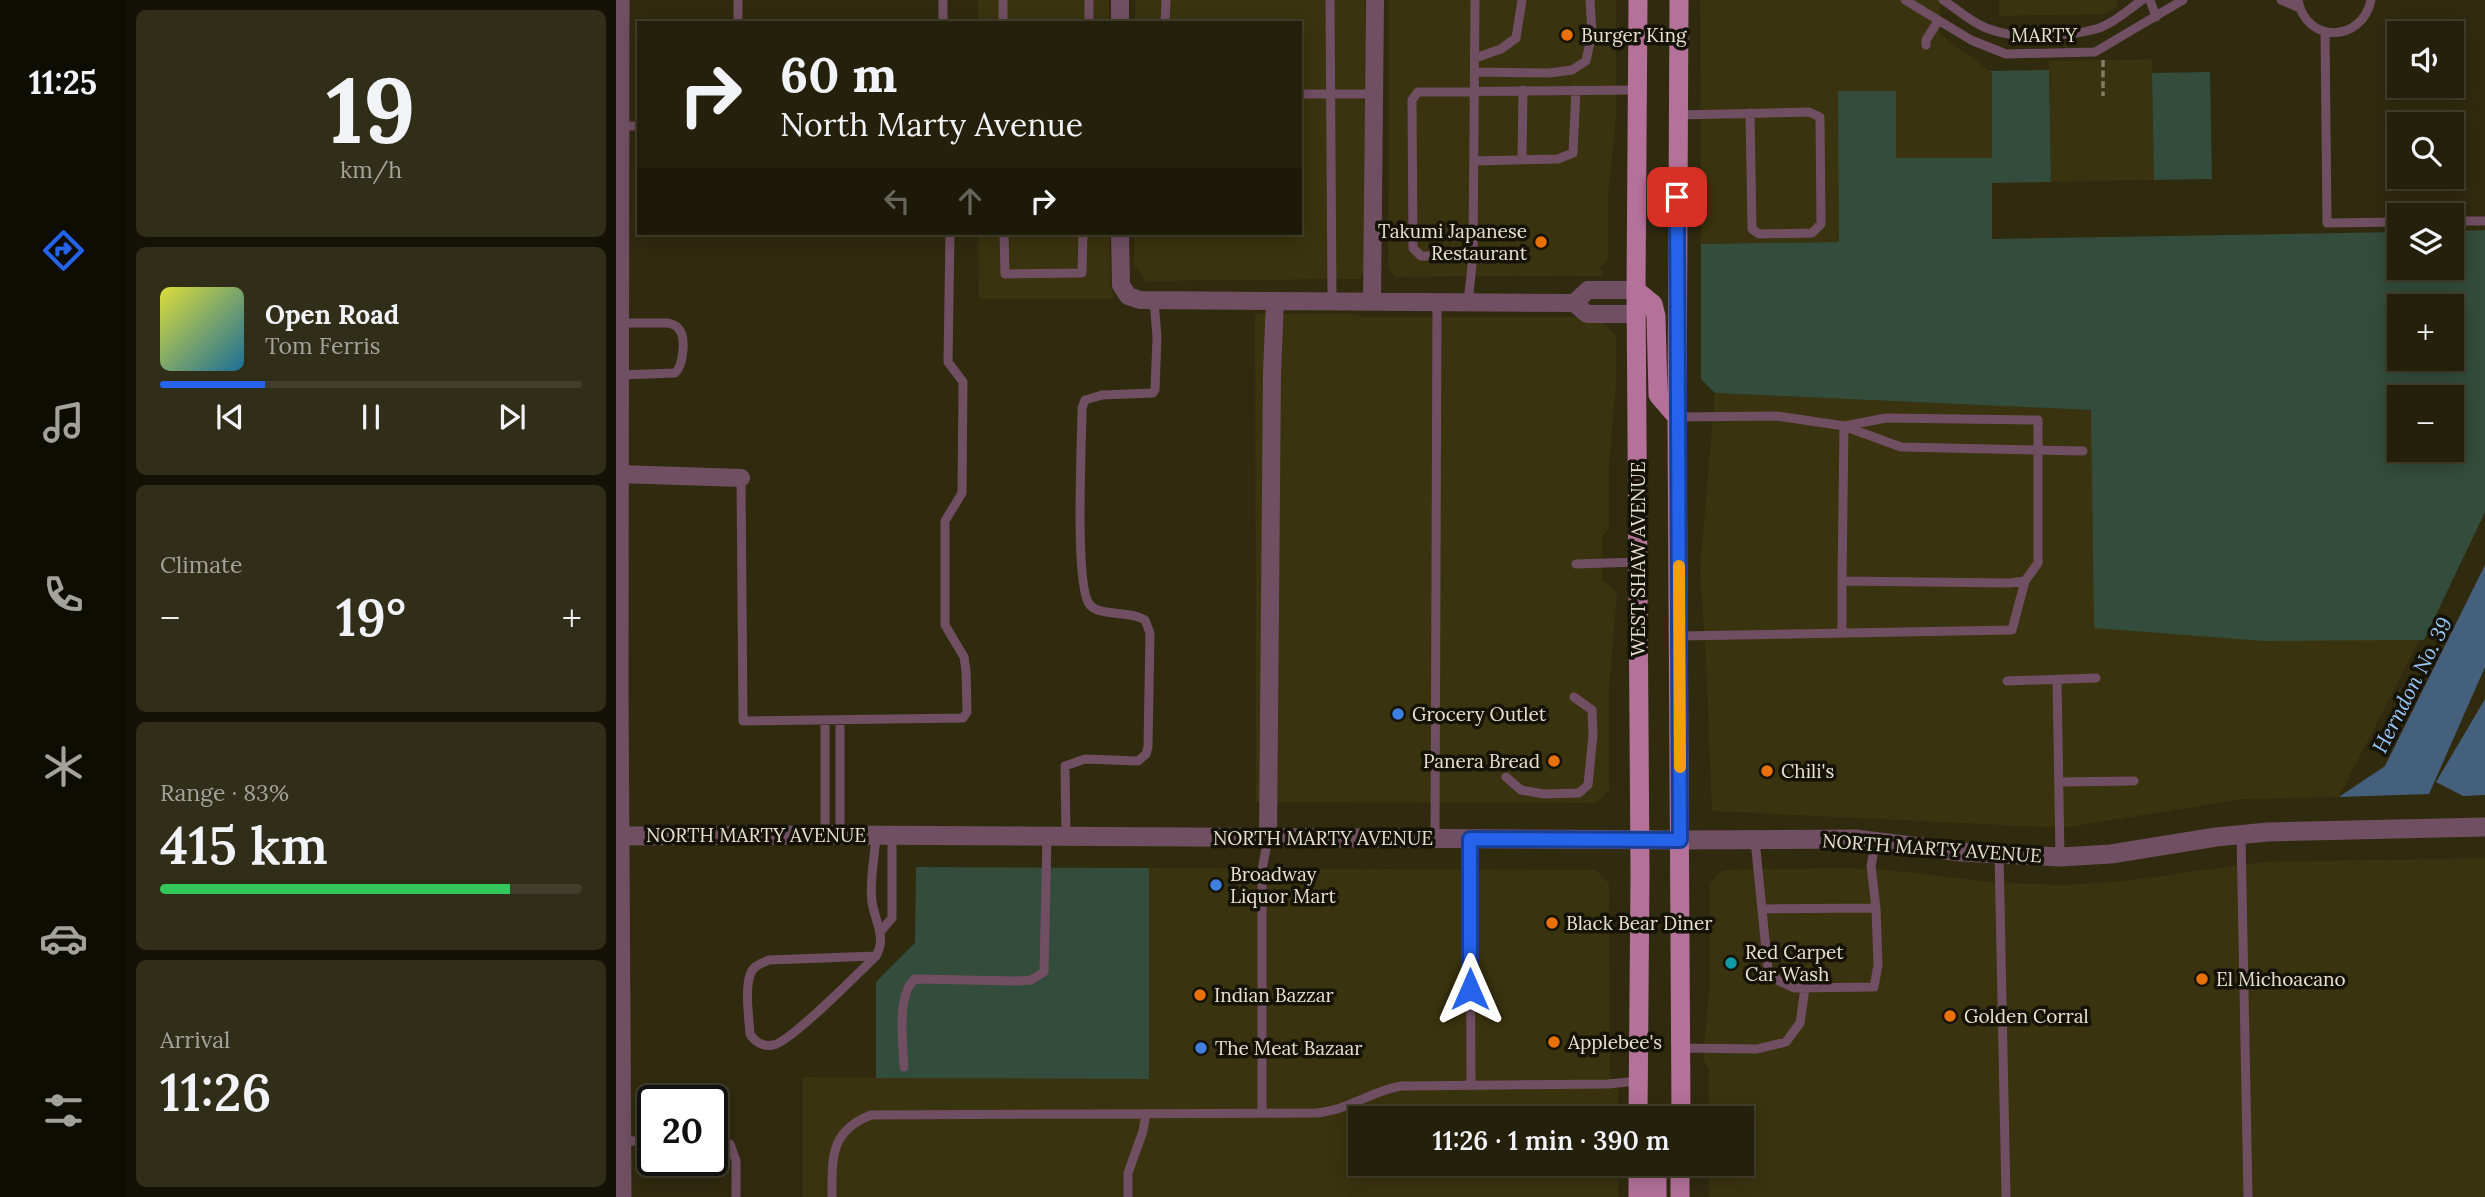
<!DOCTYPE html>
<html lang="en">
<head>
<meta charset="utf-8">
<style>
	:root { --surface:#24200b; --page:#302d19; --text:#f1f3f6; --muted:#a3a39d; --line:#413e2c; --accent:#2563eb }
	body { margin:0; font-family:Lora,serif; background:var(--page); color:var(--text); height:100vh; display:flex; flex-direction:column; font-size:26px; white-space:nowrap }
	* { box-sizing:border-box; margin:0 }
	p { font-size:23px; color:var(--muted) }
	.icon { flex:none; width:38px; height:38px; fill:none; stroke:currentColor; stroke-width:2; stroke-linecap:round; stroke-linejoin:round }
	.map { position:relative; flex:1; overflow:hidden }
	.sheet { display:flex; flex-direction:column; gap:10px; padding:10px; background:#141206; width:490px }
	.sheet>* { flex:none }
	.top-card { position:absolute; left:21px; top:21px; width:665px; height:214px; border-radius:0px; box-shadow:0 4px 18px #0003,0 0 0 2px var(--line); background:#24200b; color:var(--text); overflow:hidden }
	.fabs { position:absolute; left:1771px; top:21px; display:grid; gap:14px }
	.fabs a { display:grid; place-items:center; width:77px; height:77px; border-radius:0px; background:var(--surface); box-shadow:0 4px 18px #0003,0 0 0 2px var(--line); font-size:35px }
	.speed { position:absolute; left:21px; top:1085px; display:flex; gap:14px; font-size:35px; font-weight:700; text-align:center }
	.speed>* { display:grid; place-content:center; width:91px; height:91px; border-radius:50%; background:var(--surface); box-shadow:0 4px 18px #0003,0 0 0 2px var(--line); line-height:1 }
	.speed .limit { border:4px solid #111; border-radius:10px; background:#fff; color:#111 }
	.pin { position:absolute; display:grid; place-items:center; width:60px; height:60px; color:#fff; margin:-30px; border-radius:14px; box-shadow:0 4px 10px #0006 }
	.me { position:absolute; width:77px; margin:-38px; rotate:0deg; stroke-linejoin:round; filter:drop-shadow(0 0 5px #0008) }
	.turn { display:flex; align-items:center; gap:24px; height:147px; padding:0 28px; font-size:32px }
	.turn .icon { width:91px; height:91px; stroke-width:2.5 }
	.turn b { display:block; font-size:49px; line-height:60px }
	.lanes { display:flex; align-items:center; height:66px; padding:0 28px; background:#0003; justify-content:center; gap:35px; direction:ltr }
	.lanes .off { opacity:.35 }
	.big { font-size:52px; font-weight:600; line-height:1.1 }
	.sheet .tile { flex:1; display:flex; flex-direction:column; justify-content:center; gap:10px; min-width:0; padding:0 24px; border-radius:10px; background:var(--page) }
	.sheet .dial { align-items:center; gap:0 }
	.dial b { font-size:91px; line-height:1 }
	.song { display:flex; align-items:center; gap:21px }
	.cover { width:84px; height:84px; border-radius:10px; background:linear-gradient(135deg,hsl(60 70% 55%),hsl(200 70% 35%)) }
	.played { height:7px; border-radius:4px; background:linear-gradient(90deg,var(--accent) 25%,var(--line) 25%) }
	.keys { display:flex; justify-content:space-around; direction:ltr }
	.heat { display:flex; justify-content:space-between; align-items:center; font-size:38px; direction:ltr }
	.charge { height:10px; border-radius:5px; background:linear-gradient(90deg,#34c759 83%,var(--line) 0) }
	.trip { position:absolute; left:732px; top:1106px; width:406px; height:70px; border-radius:0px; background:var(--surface); box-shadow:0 4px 18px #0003,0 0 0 2px var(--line); font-weight:600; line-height:70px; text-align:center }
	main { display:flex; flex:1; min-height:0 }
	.tab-bar { display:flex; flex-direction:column; width:126px; justify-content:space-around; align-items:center; background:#0e0d04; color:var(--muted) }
	.tab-bar .icon { width:49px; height:49px }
	.tab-bar .current { color:var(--accent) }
	.tab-bar b { font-size:32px; color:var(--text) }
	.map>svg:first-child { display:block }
	.built { fill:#3a330f }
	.green { fill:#334c3c; fill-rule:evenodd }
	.water { fill:#45607d }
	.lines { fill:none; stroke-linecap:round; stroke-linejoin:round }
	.path { stroke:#817c66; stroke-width:3.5; stroke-dasharray:7 3.5; stroke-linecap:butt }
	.service { stroke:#704f62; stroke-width:9 }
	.minor { stroke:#704f62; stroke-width:18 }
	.tertiary { stroke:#704f62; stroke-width:19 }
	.primary { stroke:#b4719a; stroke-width:19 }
	.route-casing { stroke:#184099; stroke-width:18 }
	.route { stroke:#2563eb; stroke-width:12 }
	.slow { stroke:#f59e0b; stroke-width:12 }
	.food-dot { fill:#e8710a; stroke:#151307; stroke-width:2.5 }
	.shop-dot { fill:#3f7fe0; stroke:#151307; stroke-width:2.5 }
	.culture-dot { fill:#0f9aa8; stroke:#151307; stroke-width:2.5 }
	.labels { text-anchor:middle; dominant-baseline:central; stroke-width:7; stroke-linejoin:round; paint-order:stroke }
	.poi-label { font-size:19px; fill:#e5e2d2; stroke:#151307; text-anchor:start }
	.street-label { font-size:19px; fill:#e5e2d2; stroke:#151307 }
	.water-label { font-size:21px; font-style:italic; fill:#9ac9fc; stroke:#151307 }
</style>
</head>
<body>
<main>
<nav class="tab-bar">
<b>11:25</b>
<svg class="icon current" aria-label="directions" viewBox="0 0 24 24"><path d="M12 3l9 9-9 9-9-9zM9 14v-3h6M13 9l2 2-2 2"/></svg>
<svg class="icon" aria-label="music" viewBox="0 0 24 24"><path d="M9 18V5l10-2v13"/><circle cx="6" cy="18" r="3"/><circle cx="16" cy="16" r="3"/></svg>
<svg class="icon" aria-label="phone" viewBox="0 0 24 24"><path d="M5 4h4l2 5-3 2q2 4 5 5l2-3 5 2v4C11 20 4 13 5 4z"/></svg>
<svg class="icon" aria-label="climate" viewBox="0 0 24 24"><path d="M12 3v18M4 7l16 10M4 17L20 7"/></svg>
<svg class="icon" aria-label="car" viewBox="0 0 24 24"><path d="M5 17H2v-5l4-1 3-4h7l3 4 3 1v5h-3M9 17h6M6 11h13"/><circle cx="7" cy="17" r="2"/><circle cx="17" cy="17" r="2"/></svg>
<svg class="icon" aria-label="filters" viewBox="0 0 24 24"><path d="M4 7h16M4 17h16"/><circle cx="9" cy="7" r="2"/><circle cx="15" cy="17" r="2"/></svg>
</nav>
<section class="sheet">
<div class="tile dial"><b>19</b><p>km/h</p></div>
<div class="tile">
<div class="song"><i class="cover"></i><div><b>Open Road</b><p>Tom Ferris</p></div></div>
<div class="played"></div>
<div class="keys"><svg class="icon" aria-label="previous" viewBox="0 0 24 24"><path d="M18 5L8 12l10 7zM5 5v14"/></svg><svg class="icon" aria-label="pause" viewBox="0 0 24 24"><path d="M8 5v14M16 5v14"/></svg><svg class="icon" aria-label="next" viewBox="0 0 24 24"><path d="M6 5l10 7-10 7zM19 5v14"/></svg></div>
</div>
<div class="tile"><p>Climate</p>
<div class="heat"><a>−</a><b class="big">19°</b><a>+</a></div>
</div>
<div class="tile"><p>Range · 83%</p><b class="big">415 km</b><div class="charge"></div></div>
<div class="tile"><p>Arrival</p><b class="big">11:26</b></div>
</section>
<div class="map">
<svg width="1869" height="1197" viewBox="0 0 1869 1197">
	<rect width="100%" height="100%" fill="#302a0f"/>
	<path class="built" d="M362 0H493V23H362Z
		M519 0H749L748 272 744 279 531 281 518 266V233H684V23H519Z
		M773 0H1000V117L992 197V260L984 268 988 276 779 277 772 268Z
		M1084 0H1324V34L1376 73V158H1280L1223 91V242L1085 244Z
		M1383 0H1501V7L1488 14 1383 16Z
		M1536 59 1538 180 1435 182 1433 61Z
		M362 233H494V282L498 299H363Z
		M639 314H739L746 317H981L1000 335V384L993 464V529L986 536V582H990L1001 593 993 687V790L980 803 640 802Z
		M1099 393 1476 410 1804 639 1723 797 1626 799 1447 828 1096 811 1090 658 1084 570Z
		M1869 858V1197H1093V1164H1125V1118H1093V1070L1087 1058 1094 984V883L1107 870 1227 868 1272 870 1373 882 1447 885 1509 881 1646 862Z
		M533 868 980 870 993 884 994 1081H1002V1118H744V1164H1002V1197H187V1077L533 1079Z"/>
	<path class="green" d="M1433 70 1435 182 1376 183V239L1783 232V268H1836V231L1869 230V512L1808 640 1648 641 1478 628 1475 410 1099 393 1085 379V244L1223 242 1222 91H1280V158H1376V73L1373 71ZM1836 306V359H1783V306ZM1836 397V450H1783V397Z
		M1594 72 1596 179 1538 180 1536 73Z
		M300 867 533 868V1079L260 1078V982L299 943Z"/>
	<path class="water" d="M1869 565V667L1813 794 1723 797 1769 766Z
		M1869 699V795L1847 796 1820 782Z"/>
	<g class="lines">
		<path class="path" d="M1487 60V96"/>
		<path class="service" d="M122 0V23
			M387 0V23
			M473 0V23
			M714 0 716 300
			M1289 0 1355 40 1390 54 1479 52 1567 0
			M1327 0C1341 9 1357 24 1373 29 1402 40 1451 37 1480 29 1497 24 1512 10 1526 0
			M1534 0 1540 17
			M1665 0 1684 8
			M1682 0C1690 44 1746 43 1755 0
			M327 23V0
			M549 23 550 0
			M1709 32 1711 223 1783 222
			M1310 45V40L1322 21
			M859 58 885 49 900 38 906 0
			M859 72 933 73 956 70 970 61 976 33 974 0
			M684 94H759
			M1063 115 1193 112 1204 117 1205 224 1196 233 1143 234 1136 229 1134 113
			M4 126H23
			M906 160 907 90
			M858 161 942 159 957 153 960 90
			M1836 221H1869
			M388 233 389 274 466 273 467 233
			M857 256H805L797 248 796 100 802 92 1022 90
			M852 302 857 256 859 0
			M3 323H52C55 324 60 325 62 328 71 337 67 366 59 373L3 375
			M1061 417 1161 416 1228 426 1226 581 1393 583 1409 581 1396 630 1064 636
			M1228 426 1270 418 1422 420V563L1409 581
			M1230 427 1285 447 1467 451
			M125 478 127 721 347 718 351 712 350 671 348 657 329 625V521L346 493 347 382 332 362 334 233
			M960 564 1021 562
			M1226 581V633
			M1441 679 1444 857
			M1391 681 1480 678
			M209 720V835
			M224 720V835
			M890 777 905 790 928 794 963 793 972 785 977 735 976 710 958 697
			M1443 782 1518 781
			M1625 835 1632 1197
			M450 836 449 766 469 759 522 761 530 754 532 747 534 633 529 620C514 610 484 617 474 605 458 587 466 440 466 408L469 400 486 395 537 393 539 390 541 337 538 301
			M819 839 821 302
			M854 839 855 1085
			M1139 840 1152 970 1163 981 1178 988 1258 987 1262 965 1260 908 1255 866 1260 841
			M1383 854 1390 1197
			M1147 909 1260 908
			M265 931 276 918V835
			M260 956 153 960C148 962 142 964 138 968 127 979 133 1018 134 1034 139 1042 147 1047 157 1045 174 1043 243 972 260 956 271 937 259 922 256 902 253 881 259 856 260 835
			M1064 1048 1141 1049 1170 1042 1184 1023 1189 988
			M288 1067C287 1044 280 995 299 979L401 981 415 980 428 972 431 836
			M646 1113V870L652 838
			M5 1141H37
			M96 1141 114 1144 120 1161V1197
			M216 1197C216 1157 214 1131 255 1115L699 1113C731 1111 755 1091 785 1086L992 1084 1022 1081
			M512 1197V1173L527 1131 530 1114"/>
		<path class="minor" d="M504 0V23
			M504 233 505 285 512 296 524 300 958 303 972 290H1020
			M756 301 759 0
			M958 303 971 314H1021
			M3 474 125 478
			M652 838 656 373 659 301"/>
		<path class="tertiary" d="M4 0 3 687 6 1197
			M5 836 224 835 1064 840 1239 839 1345 852 1444 857 1495 854 1600 837 1652 832 1869 827"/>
		<path class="primary" d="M1063 0 1061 417 1065 1118
			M1020 290 1037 304 1040 316 1042 395 1061 417
			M1022 1118 1024 874 1020 290 1022 0
			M1022 1164V1197
			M1041 1164V1197
			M1064 1197V1164"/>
	</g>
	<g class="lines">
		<defs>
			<path id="route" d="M854 989V839L1064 840 1061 197"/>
		</defs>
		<use href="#route" class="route-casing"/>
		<use href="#route" class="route"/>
		<path class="slow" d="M1063 566 1064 767"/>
	</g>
	<g class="food-dot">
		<circle cx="951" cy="35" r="7"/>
		<circle cx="925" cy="242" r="7"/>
		<circle cx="938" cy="761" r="7"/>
		<circle cx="1151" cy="771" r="7"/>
		<circle cx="936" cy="923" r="7"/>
		<circle cx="1586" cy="979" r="7"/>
		<circle cx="584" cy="995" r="7"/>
		<circle cx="1334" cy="1016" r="7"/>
		<circle cx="938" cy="1042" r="7"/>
	</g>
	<g class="shop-dot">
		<circle cx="782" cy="714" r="7"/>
		<circle cx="600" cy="885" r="7"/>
		<circle cx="585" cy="1048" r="7"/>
	</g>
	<circle class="culture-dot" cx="1115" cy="963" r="7"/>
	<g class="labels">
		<g class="poi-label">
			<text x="965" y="35">Burger King</text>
			<text x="911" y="231" text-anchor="end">Takumi Japanese<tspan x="911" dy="22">Restaurant</tspan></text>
			<text x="796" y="714">Grocery Outlet</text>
			<text x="924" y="761" text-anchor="end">Panera Bread</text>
			<text x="1165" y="771">Chili's</text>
			<text x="614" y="874">Broadway<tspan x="614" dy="22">Liquor Mart</tspan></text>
			<text x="950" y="923">Black Bear Diner</text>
			<text x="1129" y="952">Red Carpet<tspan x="1129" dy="22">Car Wash</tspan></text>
			<text x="1600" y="979">El Michoacano</text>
			<text x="598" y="995">Indian Bazzar</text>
			<text x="1348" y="1016">Golden Corral</text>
			<text x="952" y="1042">Applebee's</text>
			<text x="599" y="1048">The Meat Bazaar</text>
		</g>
		<g class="street-label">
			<text x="1428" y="35">MARTY</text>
			<text transform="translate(1022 559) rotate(-90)">WEST SHAW AVENUE</text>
			<text x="140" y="835">NORTH MARTY AVENUE</text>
			<text x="707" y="838">NORTH MARTY AVENUE</text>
			<text transform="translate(1316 848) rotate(4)">NORTH MARTY AVENUE</text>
		</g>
		<g class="water-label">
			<text transform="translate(1796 685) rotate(-63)">Herndon No. 39</text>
		</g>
	</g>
</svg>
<div class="fabs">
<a><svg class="icon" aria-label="sound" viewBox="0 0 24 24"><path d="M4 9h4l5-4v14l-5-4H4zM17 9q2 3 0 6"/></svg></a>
<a><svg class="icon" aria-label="search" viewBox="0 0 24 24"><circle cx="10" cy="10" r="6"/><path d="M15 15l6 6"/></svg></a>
<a><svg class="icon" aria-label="layers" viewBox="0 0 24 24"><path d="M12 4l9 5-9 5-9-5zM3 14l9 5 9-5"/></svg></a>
<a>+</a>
<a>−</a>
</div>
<div class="speed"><div class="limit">20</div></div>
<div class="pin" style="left:1061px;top:197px;background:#d93025"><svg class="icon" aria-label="arrive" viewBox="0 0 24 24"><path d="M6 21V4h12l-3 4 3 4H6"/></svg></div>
<svg class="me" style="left:854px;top:989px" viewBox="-20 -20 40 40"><path d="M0-17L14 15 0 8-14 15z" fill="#2563eb" stroke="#fff" stroke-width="4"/></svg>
<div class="trip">11:26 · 1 min · 390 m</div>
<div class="top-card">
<div class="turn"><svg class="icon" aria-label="right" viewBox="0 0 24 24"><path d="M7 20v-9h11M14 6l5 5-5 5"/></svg><div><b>60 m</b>North Marty Avenue</div></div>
<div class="lanes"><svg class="icon off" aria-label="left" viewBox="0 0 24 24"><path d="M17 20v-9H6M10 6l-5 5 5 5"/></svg><svg class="icon off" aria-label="ahead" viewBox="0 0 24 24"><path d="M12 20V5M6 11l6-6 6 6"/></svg><svg class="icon" aria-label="right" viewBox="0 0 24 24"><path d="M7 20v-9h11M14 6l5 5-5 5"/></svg></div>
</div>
</div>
</main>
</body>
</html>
